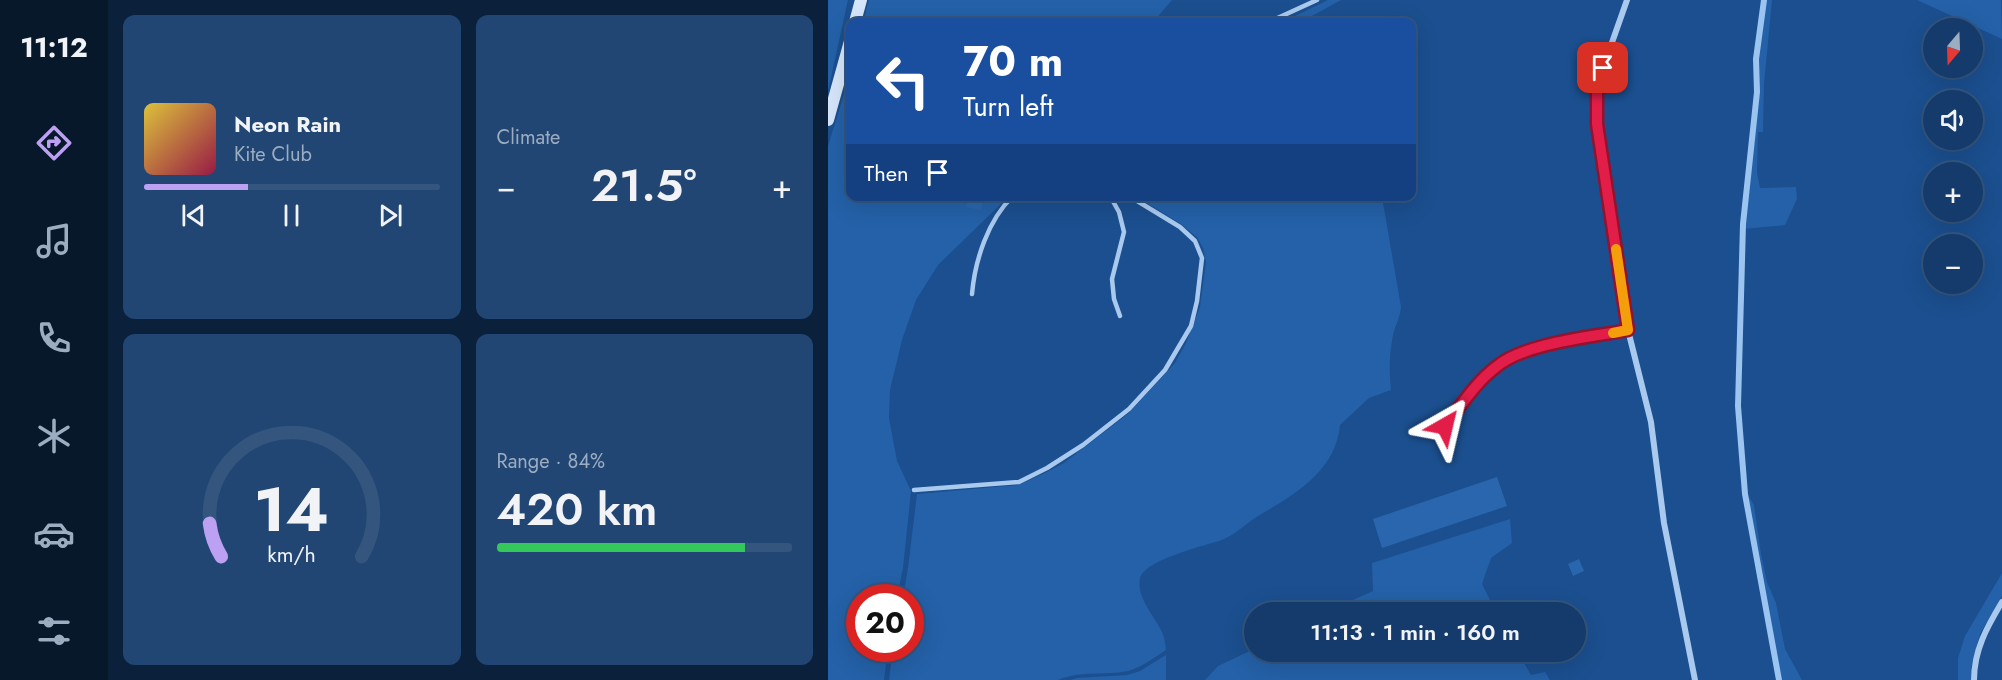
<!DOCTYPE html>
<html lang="en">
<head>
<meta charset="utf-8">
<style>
	:root { --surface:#143b6b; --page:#214673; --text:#f1f3f6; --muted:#9dadc1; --line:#33557e; --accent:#bca0f2 }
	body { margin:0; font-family:Jost,sans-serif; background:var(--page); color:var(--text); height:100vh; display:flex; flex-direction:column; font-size:22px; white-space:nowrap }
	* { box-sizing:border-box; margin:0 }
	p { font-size:20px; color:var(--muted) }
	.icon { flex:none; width:33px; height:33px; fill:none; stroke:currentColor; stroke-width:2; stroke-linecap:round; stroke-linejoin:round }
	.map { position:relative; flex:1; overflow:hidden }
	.sheet { display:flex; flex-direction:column; gap:15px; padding:15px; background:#0b203b; width:720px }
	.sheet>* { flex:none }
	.hud { position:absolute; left:18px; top:18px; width:570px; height:183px; border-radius:12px; box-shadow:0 6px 24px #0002,0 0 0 2px var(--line); background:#1a4fa0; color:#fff; overflow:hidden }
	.needle { width:39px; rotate:199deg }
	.fabs { position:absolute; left:1095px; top:18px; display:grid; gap:12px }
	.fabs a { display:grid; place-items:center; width:60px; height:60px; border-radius:50%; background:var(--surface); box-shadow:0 6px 24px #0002,0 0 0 2px var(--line); font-size:30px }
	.speed { position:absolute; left:18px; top:584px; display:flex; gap:12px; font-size:30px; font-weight:700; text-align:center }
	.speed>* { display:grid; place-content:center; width:78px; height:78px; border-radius:50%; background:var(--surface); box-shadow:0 6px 24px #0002,0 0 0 2px var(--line); line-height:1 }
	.speed .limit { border:9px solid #d22; background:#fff; color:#111 }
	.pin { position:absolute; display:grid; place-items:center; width:51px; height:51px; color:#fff; margin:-26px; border-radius:12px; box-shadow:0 3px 9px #0006 }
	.me { position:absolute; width:66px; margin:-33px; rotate:37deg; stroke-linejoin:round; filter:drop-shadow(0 0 4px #0008) }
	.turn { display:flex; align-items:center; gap:21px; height:126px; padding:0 18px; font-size:27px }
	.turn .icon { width:78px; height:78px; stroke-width:2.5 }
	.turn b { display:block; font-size:42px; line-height:51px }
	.then { display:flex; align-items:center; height:57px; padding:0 18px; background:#0003; gap:12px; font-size:22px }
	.big { font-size:45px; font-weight:600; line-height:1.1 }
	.sheet .card { flex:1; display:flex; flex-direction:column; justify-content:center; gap:9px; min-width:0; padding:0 21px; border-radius:12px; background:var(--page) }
	.sheet .dial { align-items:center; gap:0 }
	.dial svg { height:156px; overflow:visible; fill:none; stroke:var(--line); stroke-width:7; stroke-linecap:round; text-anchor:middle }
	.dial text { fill:var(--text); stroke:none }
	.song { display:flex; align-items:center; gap:18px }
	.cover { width:72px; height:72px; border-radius:9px; background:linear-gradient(135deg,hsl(50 70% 55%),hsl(340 70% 35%)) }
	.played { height:6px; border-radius:3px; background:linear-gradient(90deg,var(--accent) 35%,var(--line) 35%) }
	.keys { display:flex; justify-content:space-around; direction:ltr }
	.heat { display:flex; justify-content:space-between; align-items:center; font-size:33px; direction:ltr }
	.charge { height:9px; border-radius:4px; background:linear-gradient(90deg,#34c759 84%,var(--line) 0) }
	.sheet .tiles { flex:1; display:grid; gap:15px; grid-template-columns:repeat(2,1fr) }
	.trip { position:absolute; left:416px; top:602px; width:342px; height:60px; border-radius:30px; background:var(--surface); box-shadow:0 6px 24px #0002,0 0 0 2px var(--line); font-weight:600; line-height:60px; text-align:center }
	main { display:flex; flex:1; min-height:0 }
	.tabs { display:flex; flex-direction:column; width:108px; justify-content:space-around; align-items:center; background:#08182b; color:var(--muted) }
	.tabs .icon { width:42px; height:42px }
	.tabs .on { color:var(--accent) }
	.tabs b { font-size:27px; color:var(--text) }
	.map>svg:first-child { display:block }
	.green { fill:#2461a8 }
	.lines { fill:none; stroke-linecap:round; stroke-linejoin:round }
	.stream { stroke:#9cc4f0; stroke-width:6 }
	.building { fill:#2a66ad }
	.lane { stroke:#a9c9ee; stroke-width:4.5 }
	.street { stroke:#a9c9ee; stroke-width:6 }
	.secondary { stroke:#d6e6fa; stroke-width:12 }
	.route-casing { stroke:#92132f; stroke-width:15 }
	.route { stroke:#e11d48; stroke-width:10 }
	.slow { stroke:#f59e0b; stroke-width:10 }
</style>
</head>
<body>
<main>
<nav class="tabs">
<b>11:12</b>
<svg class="icon on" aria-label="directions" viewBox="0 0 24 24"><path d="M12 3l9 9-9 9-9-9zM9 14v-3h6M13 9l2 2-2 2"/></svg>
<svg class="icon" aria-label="music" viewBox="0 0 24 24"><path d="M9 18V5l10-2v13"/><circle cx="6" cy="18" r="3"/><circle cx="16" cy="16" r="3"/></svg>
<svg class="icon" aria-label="phone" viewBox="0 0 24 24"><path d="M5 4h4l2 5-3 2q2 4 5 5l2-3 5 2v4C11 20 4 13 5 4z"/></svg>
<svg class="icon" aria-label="climate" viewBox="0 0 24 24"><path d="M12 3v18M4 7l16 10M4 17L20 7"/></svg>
<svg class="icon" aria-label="car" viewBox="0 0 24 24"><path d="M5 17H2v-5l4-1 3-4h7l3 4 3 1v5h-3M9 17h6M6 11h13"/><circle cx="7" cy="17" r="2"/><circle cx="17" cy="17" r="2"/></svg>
<svg class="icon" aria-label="filters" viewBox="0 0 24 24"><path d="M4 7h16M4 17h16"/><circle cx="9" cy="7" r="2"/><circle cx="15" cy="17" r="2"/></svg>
</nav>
<section class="sheet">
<div class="tiles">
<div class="card">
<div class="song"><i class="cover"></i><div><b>Neon Rain</b><p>Kite Club</p></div></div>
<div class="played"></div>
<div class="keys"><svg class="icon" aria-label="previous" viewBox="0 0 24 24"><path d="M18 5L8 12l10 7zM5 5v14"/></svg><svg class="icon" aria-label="pause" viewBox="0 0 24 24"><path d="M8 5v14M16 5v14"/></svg><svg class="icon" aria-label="next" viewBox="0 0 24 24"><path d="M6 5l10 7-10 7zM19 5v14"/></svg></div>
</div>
<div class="card"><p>Climate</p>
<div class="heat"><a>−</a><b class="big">21.5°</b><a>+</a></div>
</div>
<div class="card dial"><svg viewBox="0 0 100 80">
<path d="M14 69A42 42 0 1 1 86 69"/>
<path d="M14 69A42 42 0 0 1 8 52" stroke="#bca0f2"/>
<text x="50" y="56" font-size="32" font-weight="700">14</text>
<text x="50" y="72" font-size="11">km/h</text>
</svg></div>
<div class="card"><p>Range · 84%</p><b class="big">420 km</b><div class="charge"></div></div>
</div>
</section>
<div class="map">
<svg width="1174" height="680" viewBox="0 0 1174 680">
	<rect width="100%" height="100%" fill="#1b4f8f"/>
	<path class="green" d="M0 0H20L0 91Z
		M41 0H344L325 22H35Z
		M500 0H513L473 22H455Z
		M937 0H944L936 84 935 132H930L929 173 932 188 968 187 969 199 957 225 916 229 931 92 930 60Z
		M1089 0H1173L1174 39Z
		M22 75V196L180 197 110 265 88 300 74 340 62 390 61 418 69 461 83 491 75 568 69 597H32V648H60L56 680H0V146Z
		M309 197H554L573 307C572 317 569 322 566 331 561 351 561 371 563 390L541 398 512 425C508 471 466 495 430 516 419 523 408 534 396 539 378 546 316 559 312 579 308 597 327 617 334 632 337 638 337 644 338 650 326 658 314 667 300 671 277 676 254 670 230 680H61L65 648H82V597H75L80 568 89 494 191 485 219 472 236 463 301 413 347 363 358 343 372 307 378 262 375 248 369 237 353 224Z
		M919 494 926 505 933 554 939 582 948 603 957 649 974 680H953Z
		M682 519 684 543 663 558 654 584 668 612H498L545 591 544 563Z
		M1174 573V596L1152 634 1143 668V680H1130V658L1137 636Z
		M426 649V651H689L703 675 717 672 722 680H377L390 666Z
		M338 655V680H242L249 678 299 675 312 671Z"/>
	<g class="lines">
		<path class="stream" d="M936 0 928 59 929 92 915 224 910 406 917 494 951 680"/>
	</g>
	<path class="building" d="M141 196H156L153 210 138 207Z
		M669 477 679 506 554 548 545 519Z
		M751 559 756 571 745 576 740 564Z
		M747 622 756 638 747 642Z"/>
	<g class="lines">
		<path class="lane" d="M441 22 489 0
			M282 196 291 212 296 232 284 279 286 299 292 316
			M144 294C147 260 160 220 185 196
			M617 426C633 406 647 383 668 367 696 343 764 337 800 330
			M86 490 191 482 219 468 255 445 301 409 337 370 363 326 369 301 374 258 367 241 352 227 301 196"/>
		<path class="street" d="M799 0 775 68 769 94V124L800 330 823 422 836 523 867 680
			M1146 680C1146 650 1159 627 1174 602"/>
		<path class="secondary" d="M27 22 33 0
			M0 120 22 41"/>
	</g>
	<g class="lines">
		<defs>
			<path id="route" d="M617 426C633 406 647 383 668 367 696 343 764 337 800 330L769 124V93L775 68"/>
		</defs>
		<use href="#route" class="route-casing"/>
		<use href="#route" class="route"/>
		<path class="slow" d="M785 333 800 330 788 249"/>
	</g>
</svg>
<div class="fabs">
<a><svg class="needle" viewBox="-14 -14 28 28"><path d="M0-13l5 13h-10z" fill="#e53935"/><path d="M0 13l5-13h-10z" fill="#9dadc1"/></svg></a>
<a><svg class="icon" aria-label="sound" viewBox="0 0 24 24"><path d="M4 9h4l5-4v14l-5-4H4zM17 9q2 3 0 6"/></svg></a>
<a>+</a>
<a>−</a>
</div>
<div class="speed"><div class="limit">20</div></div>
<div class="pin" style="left:775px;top:68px;background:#d93025"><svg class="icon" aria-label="arrive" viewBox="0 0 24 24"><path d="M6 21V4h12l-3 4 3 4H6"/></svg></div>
<svg class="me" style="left:617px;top:426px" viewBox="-20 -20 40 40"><path d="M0-17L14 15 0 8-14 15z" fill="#e11d48" stroke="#fff" stroke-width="4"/></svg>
<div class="trip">11:13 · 1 min · 160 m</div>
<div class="hud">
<div class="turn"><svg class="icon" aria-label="left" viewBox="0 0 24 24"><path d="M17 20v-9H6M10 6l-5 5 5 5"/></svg><div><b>70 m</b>Turn left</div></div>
<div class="then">Then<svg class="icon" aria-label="arrive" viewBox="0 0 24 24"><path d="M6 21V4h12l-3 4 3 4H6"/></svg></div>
</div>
</div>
</main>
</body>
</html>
